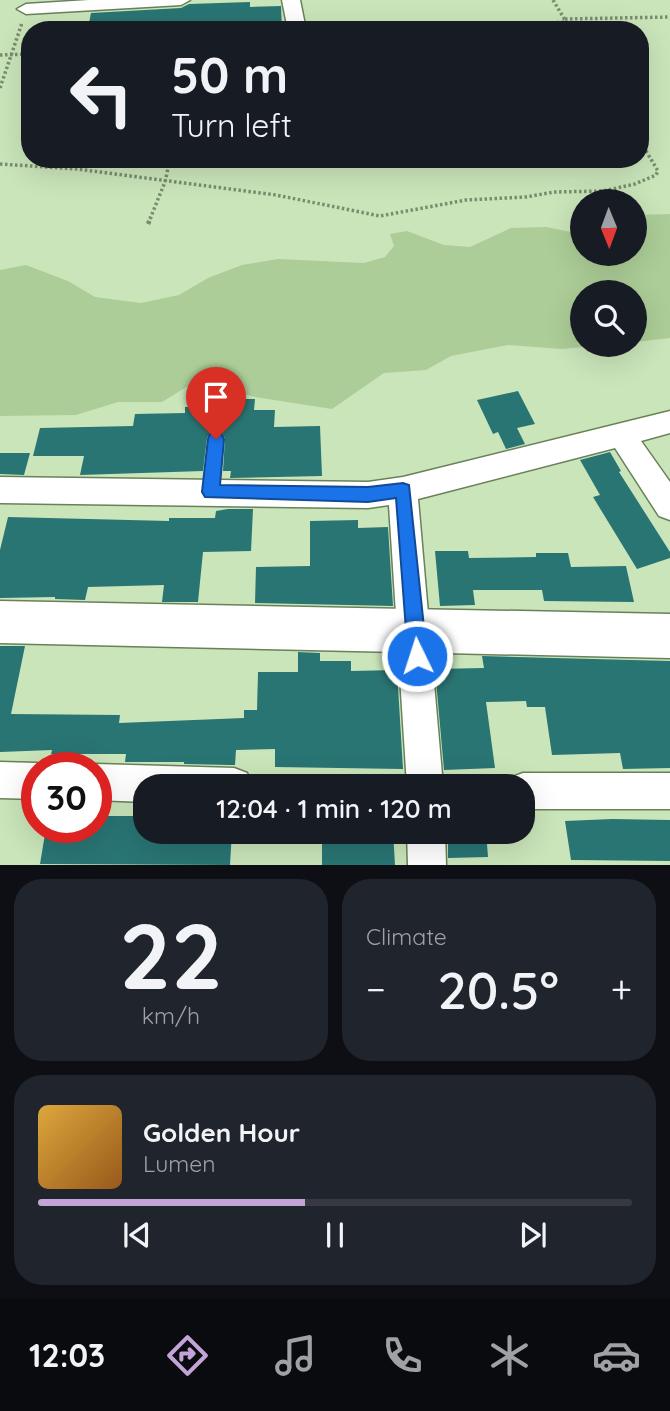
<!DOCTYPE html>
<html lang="en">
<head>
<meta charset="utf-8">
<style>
	:root { --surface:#171b24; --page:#20242c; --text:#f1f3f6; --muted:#9ea1a6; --line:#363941; --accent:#c4a3d7 }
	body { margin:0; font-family:Quicksand,sans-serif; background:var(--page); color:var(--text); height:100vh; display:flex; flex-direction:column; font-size:26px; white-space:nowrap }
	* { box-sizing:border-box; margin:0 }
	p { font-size:23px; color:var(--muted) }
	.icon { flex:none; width:38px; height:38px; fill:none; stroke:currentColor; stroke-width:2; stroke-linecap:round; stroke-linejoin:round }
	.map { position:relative; height:865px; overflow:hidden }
	.panel { display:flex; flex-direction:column; gap:14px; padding:14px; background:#0d0f14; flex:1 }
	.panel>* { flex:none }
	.top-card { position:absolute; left:21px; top:21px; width:628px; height:147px; border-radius:28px; box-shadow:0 7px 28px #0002; background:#171b24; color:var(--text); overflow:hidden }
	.needle { width:46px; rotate:179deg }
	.fabs { position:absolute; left:570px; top:189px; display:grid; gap:14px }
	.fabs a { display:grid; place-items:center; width:77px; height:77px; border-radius:50%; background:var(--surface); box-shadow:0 7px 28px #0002; font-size:35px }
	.speed { position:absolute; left:21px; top:752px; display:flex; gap:14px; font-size:35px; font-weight:700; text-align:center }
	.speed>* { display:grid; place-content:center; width:91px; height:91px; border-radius:50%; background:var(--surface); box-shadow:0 7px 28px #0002; line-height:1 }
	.speed .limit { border:10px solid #d22; background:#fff; color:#111 }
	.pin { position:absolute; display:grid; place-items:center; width:60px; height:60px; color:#fff; margin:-72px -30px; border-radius:50% 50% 50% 0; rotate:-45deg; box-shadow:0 0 7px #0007 }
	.pin .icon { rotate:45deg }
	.me { position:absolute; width:77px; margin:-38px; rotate:356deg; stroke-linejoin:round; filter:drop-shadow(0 0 5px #0008) }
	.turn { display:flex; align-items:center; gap:24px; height:147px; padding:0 35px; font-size:32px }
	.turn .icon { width:91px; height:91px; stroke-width:2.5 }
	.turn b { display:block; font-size:49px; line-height:60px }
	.big { font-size:52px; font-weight:600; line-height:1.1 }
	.panel .card { flex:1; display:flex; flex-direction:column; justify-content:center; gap:10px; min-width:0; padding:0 24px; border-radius:28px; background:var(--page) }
	.panel .dial { align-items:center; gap:0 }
	.dial b { font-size:91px; line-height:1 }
	.song { display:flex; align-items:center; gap:21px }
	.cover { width:84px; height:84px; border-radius:10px; background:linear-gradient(135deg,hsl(40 70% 55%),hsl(30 70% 35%)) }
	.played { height:7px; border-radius:4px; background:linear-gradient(90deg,var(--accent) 45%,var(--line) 45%) }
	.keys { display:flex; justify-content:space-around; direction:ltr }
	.heat { display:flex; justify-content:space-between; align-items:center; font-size:38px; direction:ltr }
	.panel .tiles { flex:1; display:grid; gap:14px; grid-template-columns:1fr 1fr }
	.card:last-child { grid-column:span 2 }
	.trip { position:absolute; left:133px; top:774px; width:402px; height:70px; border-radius:28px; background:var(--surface); box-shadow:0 7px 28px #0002; font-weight:600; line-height:70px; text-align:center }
	.tab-bar { display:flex; height:112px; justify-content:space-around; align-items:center; background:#090b0e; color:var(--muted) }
	.tab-bar .icon { width:49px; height:49px }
	.tab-bar .on { color:var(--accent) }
	.tab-bar b { font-size:32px; color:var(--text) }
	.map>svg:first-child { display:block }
	.green { fill:#accd97 }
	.building { fill:#297574 }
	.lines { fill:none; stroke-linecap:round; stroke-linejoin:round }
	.lane-casing { stroke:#698159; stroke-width:3 }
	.street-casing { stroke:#698159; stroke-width:3 }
	.secondary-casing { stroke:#698159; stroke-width:3 }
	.path-far1 { stroke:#7a8d6f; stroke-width:3.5; stroke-dasharray:2.5 2.5; stroke-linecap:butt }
	.path { stroke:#7a8d6f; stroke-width:4.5; stroke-dasharray:3.5 3.5; stroke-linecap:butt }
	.lane { fill:#fff; fill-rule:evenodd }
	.street { fill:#fff; fill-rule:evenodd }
	.secondary { fill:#fff; fill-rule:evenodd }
	.route { fill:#1a73e8; stroke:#114b97; stroke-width:2 }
</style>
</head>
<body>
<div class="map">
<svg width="670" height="865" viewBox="0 0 670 865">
	<rect width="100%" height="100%" fill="#cae5ba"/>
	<path class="green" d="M670 214V338L635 342V292H583V345H605L562 349 508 345 451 356 426 370 384 373 332 409 255 397 196 381 162 402H118L76 415 0 416V270L26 265 68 281 95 297 141 303 179 295 208 278 242 265 278 259 364 263 385 257 394 246 390 234 407 231 444 245 470 247 511 228 546 227 571 232 583 229V254H635V215Z"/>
	<path class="building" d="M250 2V7L281 6 282 30H137L138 27 133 26 88 28 91 13 181 8 189 4Z
		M518 391 535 424 517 428 525 444 506 449 498 432 493 434 477 400Z
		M223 399H255L254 410H275L274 427 320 426 322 476 230 478 231 471H223L225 438 217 431 210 433 207 438 203 471 80 475 84 456H33L40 428 133 426 135 414 185 413V407H223Z
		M610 452 621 471 619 472 670 552V558L637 569 593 497 600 495 580 460Z
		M0 453H30L24 475 0 474Z
		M228 509H253L251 551 203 552 198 602H162L164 585 88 587 85 600 55 599V597L0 598V550L8 517 169 521V518H215L216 511Z
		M358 520V528L388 527 393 606 255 603 256 567 310 566V521Z
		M435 551H468L469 558 536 557V553H568L571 567 626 566 634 602 544 601 542 590H473L475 605 440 606Z
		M0 646H25L11 714 120 715 119 723 244 718V710H257L258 672H298V652L320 653V661H351V671L397 670 403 769 275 767V749L236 750 235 765H230L184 764V762H125L126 754H51L52 750 0 752Z
		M482 656 670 661V768L623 769 620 753 552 755 545 707H527L526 701 486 702 495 768 444 770 435 669 484 668Z
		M96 816H145V831H232L230 865 40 864 46 828H96Z
		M612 819 670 820V861L571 860 565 821Z
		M322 831H393L395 865H322Z
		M448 831H486L488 857 448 858Z"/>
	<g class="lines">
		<defs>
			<path id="lane" d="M216 433 221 435 223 439 218 492 216 496 211 498 206 496 204 492 209 439 211 435Z"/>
			<path id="street" d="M89 0H190L181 5 26 14 17 9 26 4Z
				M282 0H300L306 30H288Z
				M670 411V433L641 441 670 482V520L659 516 615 448 418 499 443 786H407L389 505 368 508 0 503V477L368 482 403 477Z
				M0 762 37 763 50 768H37V799L0 798Z
				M96 764 234 768 247 773 252 786H145V802L96 800V768H85Z
				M523 773H670V809H523V786H507L510 778Z
				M407 831H445L446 865H408Z"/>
			<path id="secondary" d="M0 601 670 614V658L0 643Z"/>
		</defs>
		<use href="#lane" class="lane-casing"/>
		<use href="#street" class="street-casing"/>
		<use href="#secondary" class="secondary-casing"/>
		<path class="path-far1" d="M553 0 571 30
			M565 19 670 17
			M457 30 565 22
			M0 55 30 54
			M0 88 22 23
			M0 164 77 169 276 195 380 216 466 200 526 197 554 192 603 191 635 184 656 175 658 171 640 141
			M150 219 165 182 170 159"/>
		<path class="path" d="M148 224 151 217"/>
		<use href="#lane" class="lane"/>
		<use href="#street" class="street"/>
		<use href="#secondary" class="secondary"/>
	</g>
	<path class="route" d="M216 432 221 434 224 439 220 485 368 487 403 483 409 485 427 656 424 663 417 666 410 663 408 656 396 498 368 502 205 497 202 492 208 439 210 434Z"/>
</svg>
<div class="fabs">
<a><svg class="needle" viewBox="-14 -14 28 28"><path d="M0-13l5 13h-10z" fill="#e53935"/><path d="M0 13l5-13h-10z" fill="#9ea1a6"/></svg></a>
<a><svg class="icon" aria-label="search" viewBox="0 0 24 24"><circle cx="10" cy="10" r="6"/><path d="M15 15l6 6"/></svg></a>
</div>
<div class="speed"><div class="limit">30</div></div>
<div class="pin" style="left:216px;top:439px;background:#d93025"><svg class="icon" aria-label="arrive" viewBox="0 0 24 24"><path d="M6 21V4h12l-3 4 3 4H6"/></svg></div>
<svg class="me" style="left:417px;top:656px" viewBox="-20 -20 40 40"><circle r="17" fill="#1a73e8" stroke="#fff" stroke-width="3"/><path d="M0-11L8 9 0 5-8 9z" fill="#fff"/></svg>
<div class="trip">12:04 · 1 min · 120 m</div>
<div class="top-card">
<div class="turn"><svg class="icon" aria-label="left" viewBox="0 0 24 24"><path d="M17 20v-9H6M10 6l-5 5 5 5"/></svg><div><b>50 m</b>Turn left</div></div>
</div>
</div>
<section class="panel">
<div class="tiles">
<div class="card dial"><b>22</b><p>km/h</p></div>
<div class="card"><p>Climate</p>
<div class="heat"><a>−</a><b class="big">20.5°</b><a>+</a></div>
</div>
<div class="card">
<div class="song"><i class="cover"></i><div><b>Golden Hour</b><p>Lumen</p></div></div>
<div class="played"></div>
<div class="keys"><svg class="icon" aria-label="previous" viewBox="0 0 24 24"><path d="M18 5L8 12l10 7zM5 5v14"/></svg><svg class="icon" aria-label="pause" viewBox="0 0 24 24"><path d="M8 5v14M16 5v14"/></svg><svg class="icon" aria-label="next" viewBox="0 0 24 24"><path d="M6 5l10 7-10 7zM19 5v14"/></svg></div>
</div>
</div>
</section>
<nav class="tab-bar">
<b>12:03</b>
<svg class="icon on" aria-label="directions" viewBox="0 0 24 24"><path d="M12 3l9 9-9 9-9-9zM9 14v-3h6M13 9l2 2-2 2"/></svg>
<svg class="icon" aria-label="music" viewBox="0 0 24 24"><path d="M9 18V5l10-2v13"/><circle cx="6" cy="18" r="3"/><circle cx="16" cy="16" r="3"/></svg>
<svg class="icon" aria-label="phone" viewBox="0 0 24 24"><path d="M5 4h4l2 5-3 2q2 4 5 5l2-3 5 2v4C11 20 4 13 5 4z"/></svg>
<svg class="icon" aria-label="climate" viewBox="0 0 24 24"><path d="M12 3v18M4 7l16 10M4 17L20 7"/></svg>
<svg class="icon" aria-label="car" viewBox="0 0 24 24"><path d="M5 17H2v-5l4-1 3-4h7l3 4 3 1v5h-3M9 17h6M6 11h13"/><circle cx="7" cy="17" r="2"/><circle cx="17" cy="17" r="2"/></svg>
</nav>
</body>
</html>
